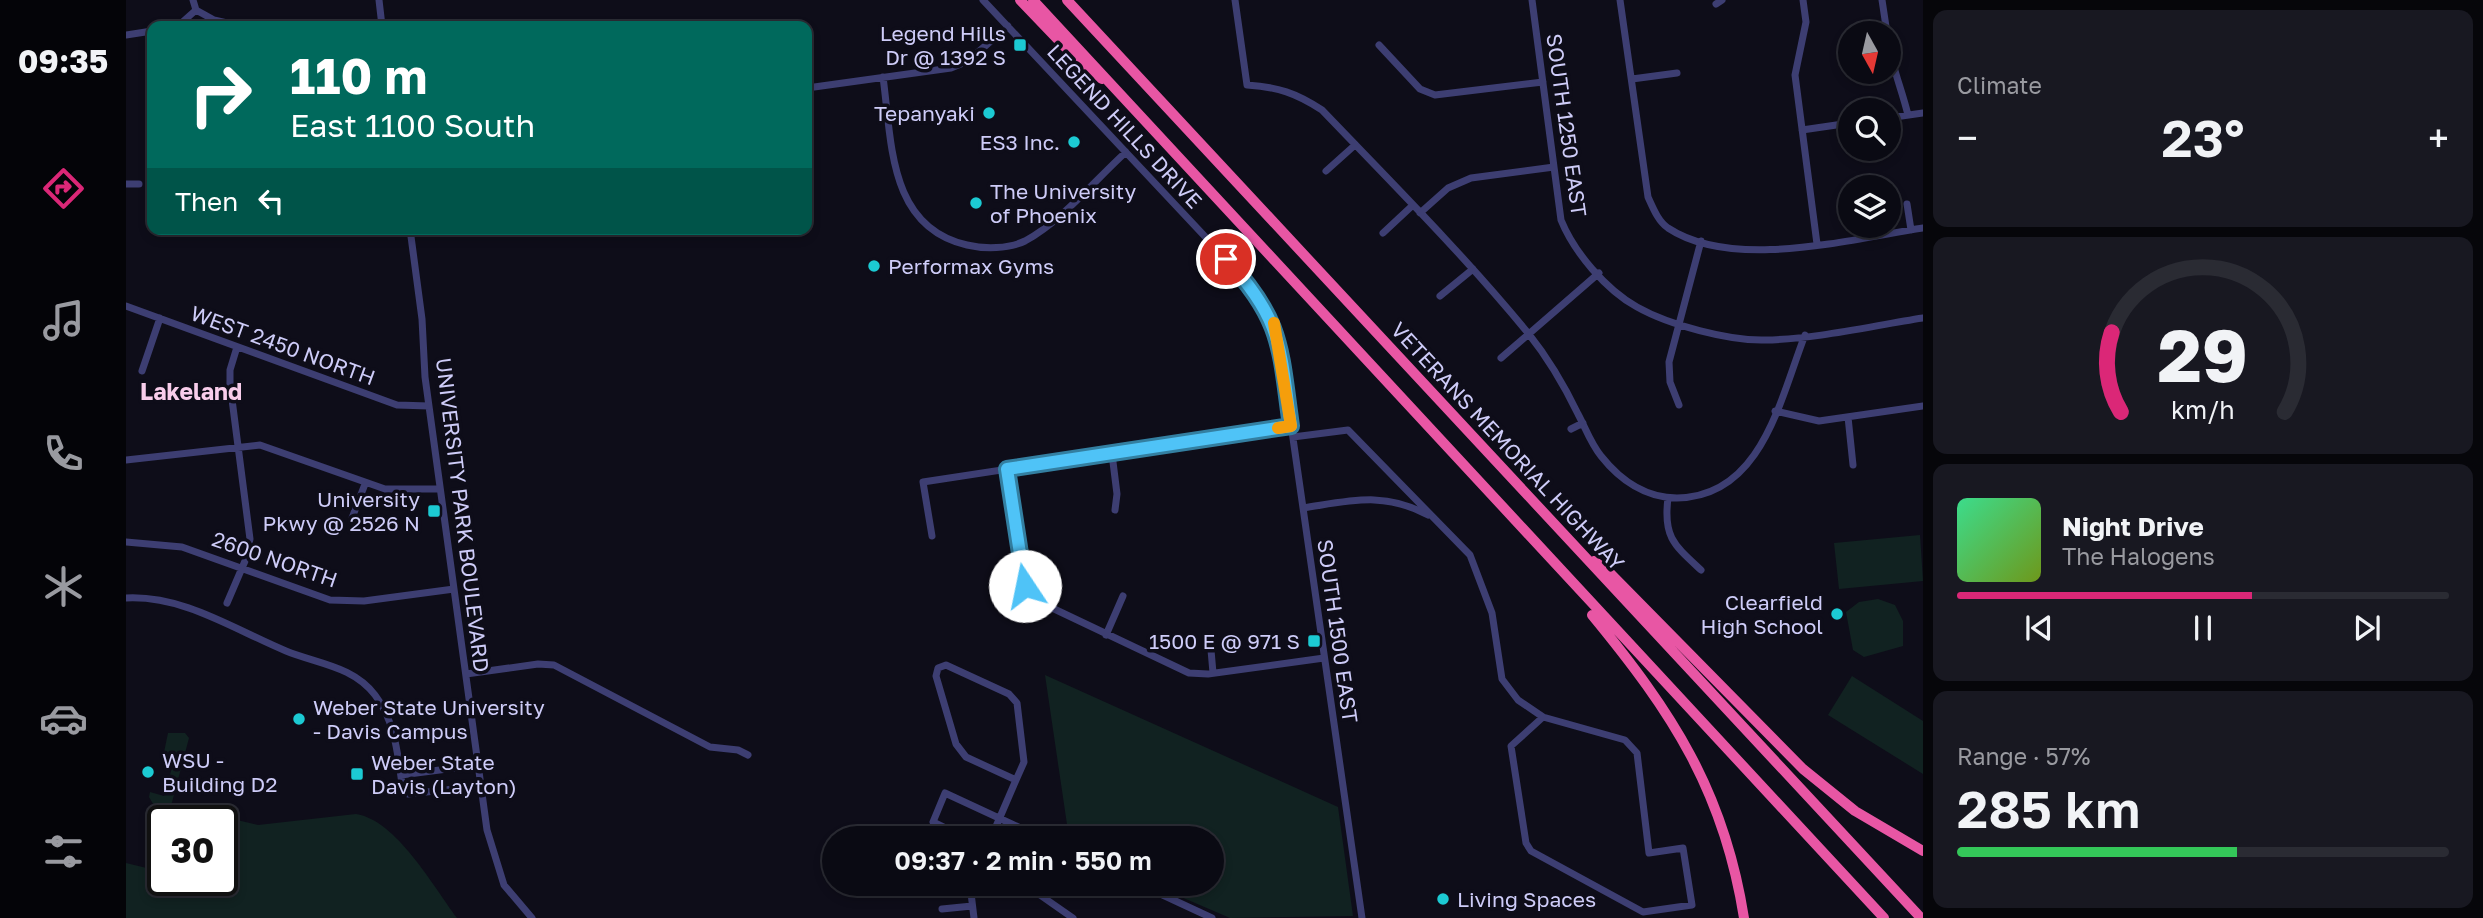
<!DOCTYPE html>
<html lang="en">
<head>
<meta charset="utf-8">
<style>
	:root { --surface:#0a0a13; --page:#181821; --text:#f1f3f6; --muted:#999aa0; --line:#2a2b33; --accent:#db2777 }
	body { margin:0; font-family:"Golos Text",sans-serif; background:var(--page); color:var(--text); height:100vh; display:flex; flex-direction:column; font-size:26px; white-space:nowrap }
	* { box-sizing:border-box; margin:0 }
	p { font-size:23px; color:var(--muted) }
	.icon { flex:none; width:38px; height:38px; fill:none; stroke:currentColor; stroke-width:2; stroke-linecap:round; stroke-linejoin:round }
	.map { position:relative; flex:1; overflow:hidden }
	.drawer { display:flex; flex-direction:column; gap:10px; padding:10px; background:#06060a; width:560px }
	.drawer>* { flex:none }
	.guide { position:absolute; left:21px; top:21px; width:665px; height:214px; border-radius:14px; box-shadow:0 4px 10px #0003,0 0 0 2px var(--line); background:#00695c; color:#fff; overflow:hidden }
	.needle { width:46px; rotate:172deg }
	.controls { position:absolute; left:1712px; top:21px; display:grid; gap:14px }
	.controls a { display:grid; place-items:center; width:63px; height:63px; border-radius:50%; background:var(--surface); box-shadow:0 4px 10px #0003,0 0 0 2px var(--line); font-size:35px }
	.speed { position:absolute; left:21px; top:805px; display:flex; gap:14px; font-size:35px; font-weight:700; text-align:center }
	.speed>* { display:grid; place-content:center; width:91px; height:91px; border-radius:50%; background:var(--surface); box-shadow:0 4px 10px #0003,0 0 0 2px var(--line); line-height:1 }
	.speed .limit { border:4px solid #111; border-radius:10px; background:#fff; color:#111 }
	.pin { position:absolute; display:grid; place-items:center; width:60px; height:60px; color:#fff; margin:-30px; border:4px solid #fff; border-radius:50%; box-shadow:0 2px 7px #0007 }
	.me { position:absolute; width:77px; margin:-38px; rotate:349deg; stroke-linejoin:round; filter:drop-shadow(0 0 5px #0008) }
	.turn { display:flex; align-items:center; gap:24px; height:147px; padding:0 28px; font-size:32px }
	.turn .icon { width:91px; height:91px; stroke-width:2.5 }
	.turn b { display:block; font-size:49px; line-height:60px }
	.then { display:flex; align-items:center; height:66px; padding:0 28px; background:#0003; gap:14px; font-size:26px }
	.big { font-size:52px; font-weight:600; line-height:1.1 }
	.drawer .tile { flex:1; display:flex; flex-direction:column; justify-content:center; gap:10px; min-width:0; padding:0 24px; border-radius:14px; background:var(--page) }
	.drawer .dial { align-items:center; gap:0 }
	.dial svg { height:182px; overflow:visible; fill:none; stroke:var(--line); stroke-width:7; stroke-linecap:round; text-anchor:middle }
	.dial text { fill:var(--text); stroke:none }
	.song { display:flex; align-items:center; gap:21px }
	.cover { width:84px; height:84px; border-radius:10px; background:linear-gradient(135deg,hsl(150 70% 55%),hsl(80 70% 35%)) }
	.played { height:7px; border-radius:4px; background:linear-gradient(90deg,var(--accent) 60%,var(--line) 60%) }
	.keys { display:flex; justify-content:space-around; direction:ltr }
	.heat { display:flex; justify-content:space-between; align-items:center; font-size:38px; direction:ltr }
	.charge { height:10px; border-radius:5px; background:linear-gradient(90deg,#34c759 57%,var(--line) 0) }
	.trip { position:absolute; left:696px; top:826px; width:402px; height:70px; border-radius:35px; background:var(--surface); box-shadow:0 4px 10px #0003,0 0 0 2px var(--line); font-weight:600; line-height:70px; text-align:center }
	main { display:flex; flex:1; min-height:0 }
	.dock { display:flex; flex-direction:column; width:126px; justify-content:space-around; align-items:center; background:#040408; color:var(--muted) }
	.dock .icon { width:49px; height:49px }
	.dock .on { color:var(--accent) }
	.dock b { font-size:32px; color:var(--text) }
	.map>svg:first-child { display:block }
	.green { fill:#112221 }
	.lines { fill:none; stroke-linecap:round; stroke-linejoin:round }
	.minor { stroke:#3d3e72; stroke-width:7 }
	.highway { stroke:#e856a4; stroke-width:10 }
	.route-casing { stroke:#337fa1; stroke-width:18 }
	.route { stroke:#4fc3f7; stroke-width:12 }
	.slow { stroke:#f59e0b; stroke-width:12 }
	.poi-dot { fill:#1ccad3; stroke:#0e0d19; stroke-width:2.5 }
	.labels { text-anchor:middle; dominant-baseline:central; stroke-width:7; stroke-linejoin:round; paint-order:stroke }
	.poi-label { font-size:21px; fill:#ceccf8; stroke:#0e0d19; text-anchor:end }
	.street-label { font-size:21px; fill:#ceccf8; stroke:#0e0d19 }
	.neighbourhood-label { font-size:23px; font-weight:bold; fill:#f8cdeb; stroke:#0e0d19 }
</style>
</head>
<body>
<main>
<nav class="dock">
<b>09:35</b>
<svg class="icon on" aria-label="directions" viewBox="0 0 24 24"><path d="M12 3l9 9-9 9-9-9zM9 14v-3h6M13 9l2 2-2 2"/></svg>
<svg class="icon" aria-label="music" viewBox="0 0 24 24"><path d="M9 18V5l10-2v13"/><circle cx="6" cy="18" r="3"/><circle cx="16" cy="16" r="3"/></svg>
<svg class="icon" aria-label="phone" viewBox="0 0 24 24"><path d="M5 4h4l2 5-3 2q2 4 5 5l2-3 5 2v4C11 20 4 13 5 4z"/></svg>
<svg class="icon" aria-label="climate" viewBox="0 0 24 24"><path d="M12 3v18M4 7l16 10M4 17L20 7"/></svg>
<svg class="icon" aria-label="car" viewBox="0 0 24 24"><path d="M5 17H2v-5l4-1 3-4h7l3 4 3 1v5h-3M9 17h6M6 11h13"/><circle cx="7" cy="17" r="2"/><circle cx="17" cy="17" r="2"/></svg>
<svg class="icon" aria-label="filters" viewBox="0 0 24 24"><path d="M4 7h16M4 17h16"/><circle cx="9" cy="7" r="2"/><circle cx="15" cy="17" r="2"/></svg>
</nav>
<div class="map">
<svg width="1797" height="918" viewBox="0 0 1797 918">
	<rect width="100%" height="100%" fill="#0e0d19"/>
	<path class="green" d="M1794 535 1797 581 1713 589 1708 543Z
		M1752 599 1769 605 1777 621V646L1738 657 1727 650 1720 612 1733 602Z
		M919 675 1212 807 1227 916 1104 918 1025 884H1087V838H943Z
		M1726 676 1797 721V774L1702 715Z
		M42 733H59L63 738 45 806 30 809 23 797 24 792 38 796 47 764 38 761 37 757Z
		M230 814C270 820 307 886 331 918H0V863L37 872V880H96V831L111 820 132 825Z"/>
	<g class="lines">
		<path class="minor" d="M67 0 70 10
			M253 0 256 26
			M857 0 1116 276C1134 299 1147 319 1154 348L1236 918
			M1109 0 1121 85C1152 87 1170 93 1196 110 1266 183 1338 255 1402 333 1422 358 1438 385 1452 414 1459 427 1465 444 1475 456 1494 480 1520 498 1551 498 1636 497 1654 399 1679 335
			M1406 0 1435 220C1448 252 1480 290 1511 307 1543 325 1603 341 1639 340 1691 339 1745 326 1797 318
			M1494 0 1522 197C1527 208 1532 221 1542 228 1607 271 1725 239 1797 228
			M1677 0 1680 22 1669 75 1691 244
			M1756 0 1761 33
			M1590 4 1596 0
			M70 10 88 20 114 26
			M52 26 70 10
			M0 35 26 31
			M1762 41C1766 67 1776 90 1782 115
			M1253 45 1294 89 1309 95 1417 82
			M757 77C766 142 762 227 841 245 858 249 883 249 899 241 937 220 968 181 1000 152
			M1506 79 1551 73
			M681 88 825 68 842 61 882 26
			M1762 118 1797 113
			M1676 130 1724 123
			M1200 171 1229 145
			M0 184H13
			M1781 204 1785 230
			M1294 213 1322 188 1345 178 1428 167
			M284 229 296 319 299 377 361 830 378 885 406 918
			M1257 233 1287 205
			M1314 296 1347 269
			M0 306 271 405 303 406
			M1375 358 1473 273
			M16 371 34 318
			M1553 405 1544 382 1543 362 1575 241
			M1649 411 1693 421 1797 406
			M1722 417 1727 465
			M1445 429 1457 423
			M1167 437 1222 430 1344 555 1366 613 1376 679 1392 700 1417 717 1499 740 1511 753 1523 853 1557 848 1566 905 1517 912 1405 851 1400 843 1385 746 1417 717
			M986 454 991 494 989 510
			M0 460 134 445 259 489H314
			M881 469 899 586 909 598 924 607 1063 673 1082 674 1198 658
			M1542 498C1537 537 1548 545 1575 570
			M1177 508C1224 501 1258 491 1302 515
			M226 518 239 484
			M806 536 797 482 1165 426
			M0 542 56 547 204 600 238 601 328 589
			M0 598C58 595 109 630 160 651 192 664 227 666 249 695 270 722 272 758 277 791L282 794 355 786
			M101 603 119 561 124 539 104 384V370L111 347
			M980 635 997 596
			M1085 650 1087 673
			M820 665 883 694 891 703 898 762 890 780 840 757 830 744 810 676 812 668Z
			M340 674 412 664 428 665 584 747 612 750 622 755
			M275 775 352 765
			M840 838 807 822 819 793 916 838
			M865 838 890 780
			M885 884 914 895 947 918
			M1013 884 1086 918
			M816 909 846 906
			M848 918 845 893 848 884"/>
		<path class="highway" d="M894 0 962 71 976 79
			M907 0 1758 918
			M941 0 1795 918
			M1468 561 1483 572 1677 769 1729 811 1797 851
			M1466 615C1546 712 1598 791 1618 918"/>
	</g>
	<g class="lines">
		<defs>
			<path id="route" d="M899 586 881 469 1165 426C1154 348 1157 320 1100 259"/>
		</defs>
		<use href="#route" class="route-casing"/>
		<use href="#route" class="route"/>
		<path class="slow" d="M1148 323 1165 426 1152 428"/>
	</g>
	<g class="poi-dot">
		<rect x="887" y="38" width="14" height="14" rx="3.5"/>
		<circle cx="863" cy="113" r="7"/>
		<circle cx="948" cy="142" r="7"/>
		<circle cx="850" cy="203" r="7"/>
		<circle cx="748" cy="266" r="7"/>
		<rect x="301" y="504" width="14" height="14" rx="3.5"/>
		<circle cx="1711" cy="614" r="7"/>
		<rect x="1181" y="634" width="14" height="14" rx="3.5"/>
		<circle cx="173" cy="719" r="7"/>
		<circle cx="22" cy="772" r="7"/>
		<rect x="224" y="767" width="14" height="14" rx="3.5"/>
		<circle cx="1317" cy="899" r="7"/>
	</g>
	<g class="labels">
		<g class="poi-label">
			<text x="880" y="33">Legend Hills<tspan x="880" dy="24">Dr @ 1392 S</tspan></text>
			<text x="849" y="113">Tepanyaki</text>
			<text x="934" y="142">ES3 Inc.</text>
			<text x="864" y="191" text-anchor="start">The University<tspan x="864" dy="24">of Phoenix</tspan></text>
			<text x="762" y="266" text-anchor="start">Performax Gyms</text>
			<text x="294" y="499">University<tspan x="294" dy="24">Pkwy @ 2526 N</tspan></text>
			<text x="1697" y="602">Clearfield<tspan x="1697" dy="24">High School</tspan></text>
			<text x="1174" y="641">1500 E @ 971 S</text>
			<text x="187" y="707" text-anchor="start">Weber State University<tspan x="187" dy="24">- Davis Campus</tspan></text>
			<text x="36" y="760" text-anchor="start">WSU -<tspan x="36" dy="24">Building D2</tspan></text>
			<text x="245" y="762" text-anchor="start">Weber State<tspan x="245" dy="24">Davis (Layton)</tspan></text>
			<text x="1331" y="899" text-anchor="start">Living Spaces</text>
		</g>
		<g class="street-label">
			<text transform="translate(1441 125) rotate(82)">SOUTH 1250 EAST</text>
			<text transform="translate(999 126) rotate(47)">LEGEND HILLS DRIVE</text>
			<text transform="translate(157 345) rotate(20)">WEST 2450 NORTH</text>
			<text transform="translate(1382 446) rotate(47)">VETERANS MEMORIAL HIGHWAY</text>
			<text transform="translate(337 515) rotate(83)">UNIVERSITY PARK BOULEVARD</text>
			<text transform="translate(149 559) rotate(19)">2600 NORTH</text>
			<text transform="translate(1212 631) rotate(82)">SOUTH 1500 EAST</text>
		</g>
		<g class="neighbourhood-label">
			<text x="65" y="391">Lakeland</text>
		</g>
	</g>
</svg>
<div class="controls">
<a><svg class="needle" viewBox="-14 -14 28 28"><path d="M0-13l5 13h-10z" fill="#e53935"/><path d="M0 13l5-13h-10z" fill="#999aa0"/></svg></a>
<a><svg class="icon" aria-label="search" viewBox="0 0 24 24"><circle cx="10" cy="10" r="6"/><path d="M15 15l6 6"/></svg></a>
<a><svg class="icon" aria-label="layers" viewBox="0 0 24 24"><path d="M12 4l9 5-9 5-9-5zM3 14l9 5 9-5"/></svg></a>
</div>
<div class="speed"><div class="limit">30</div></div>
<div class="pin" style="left:1100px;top:259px;background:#d93025"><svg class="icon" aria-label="arrive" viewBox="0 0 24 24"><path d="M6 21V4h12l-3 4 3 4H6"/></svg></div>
<svg class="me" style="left:899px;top:586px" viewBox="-20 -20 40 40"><circle r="19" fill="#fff"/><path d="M0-13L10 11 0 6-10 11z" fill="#4fc3f7"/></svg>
<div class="trip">09:37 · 2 min · 550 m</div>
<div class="guide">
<div class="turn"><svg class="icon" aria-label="right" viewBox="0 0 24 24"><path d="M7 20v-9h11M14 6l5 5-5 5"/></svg><div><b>110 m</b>East 1100 South</div></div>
<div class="then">Then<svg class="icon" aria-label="left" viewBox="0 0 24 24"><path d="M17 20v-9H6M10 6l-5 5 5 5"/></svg></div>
</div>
</div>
<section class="drawer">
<div class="tile"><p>Climate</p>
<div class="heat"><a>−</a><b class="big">23°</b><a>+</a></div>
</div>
<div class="tile dial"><svg viewBox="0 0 100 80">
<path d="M14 69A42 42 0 1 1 86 69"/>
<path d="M14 69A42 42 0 0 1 10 34" stroke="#db2777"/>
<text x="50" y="56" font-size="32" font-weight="700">29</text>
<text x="50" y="72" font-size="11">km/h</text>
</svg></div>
<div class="tile">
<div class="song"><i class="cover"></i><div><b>Night Drive</b><p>The Halogens</p></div></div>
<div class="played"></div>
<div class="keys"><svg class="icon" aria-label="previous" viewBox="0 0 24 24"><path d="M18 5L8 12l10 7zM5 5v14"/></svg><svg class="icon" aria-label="pause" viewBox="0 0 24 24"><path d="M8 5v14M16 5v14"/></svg><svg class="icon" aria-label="next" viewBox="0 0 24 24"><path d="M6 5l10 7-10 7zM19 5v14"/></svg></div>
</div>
<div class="tile"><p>Range · 57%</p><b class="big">285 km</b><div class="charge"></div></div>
</section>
</main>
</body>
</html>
